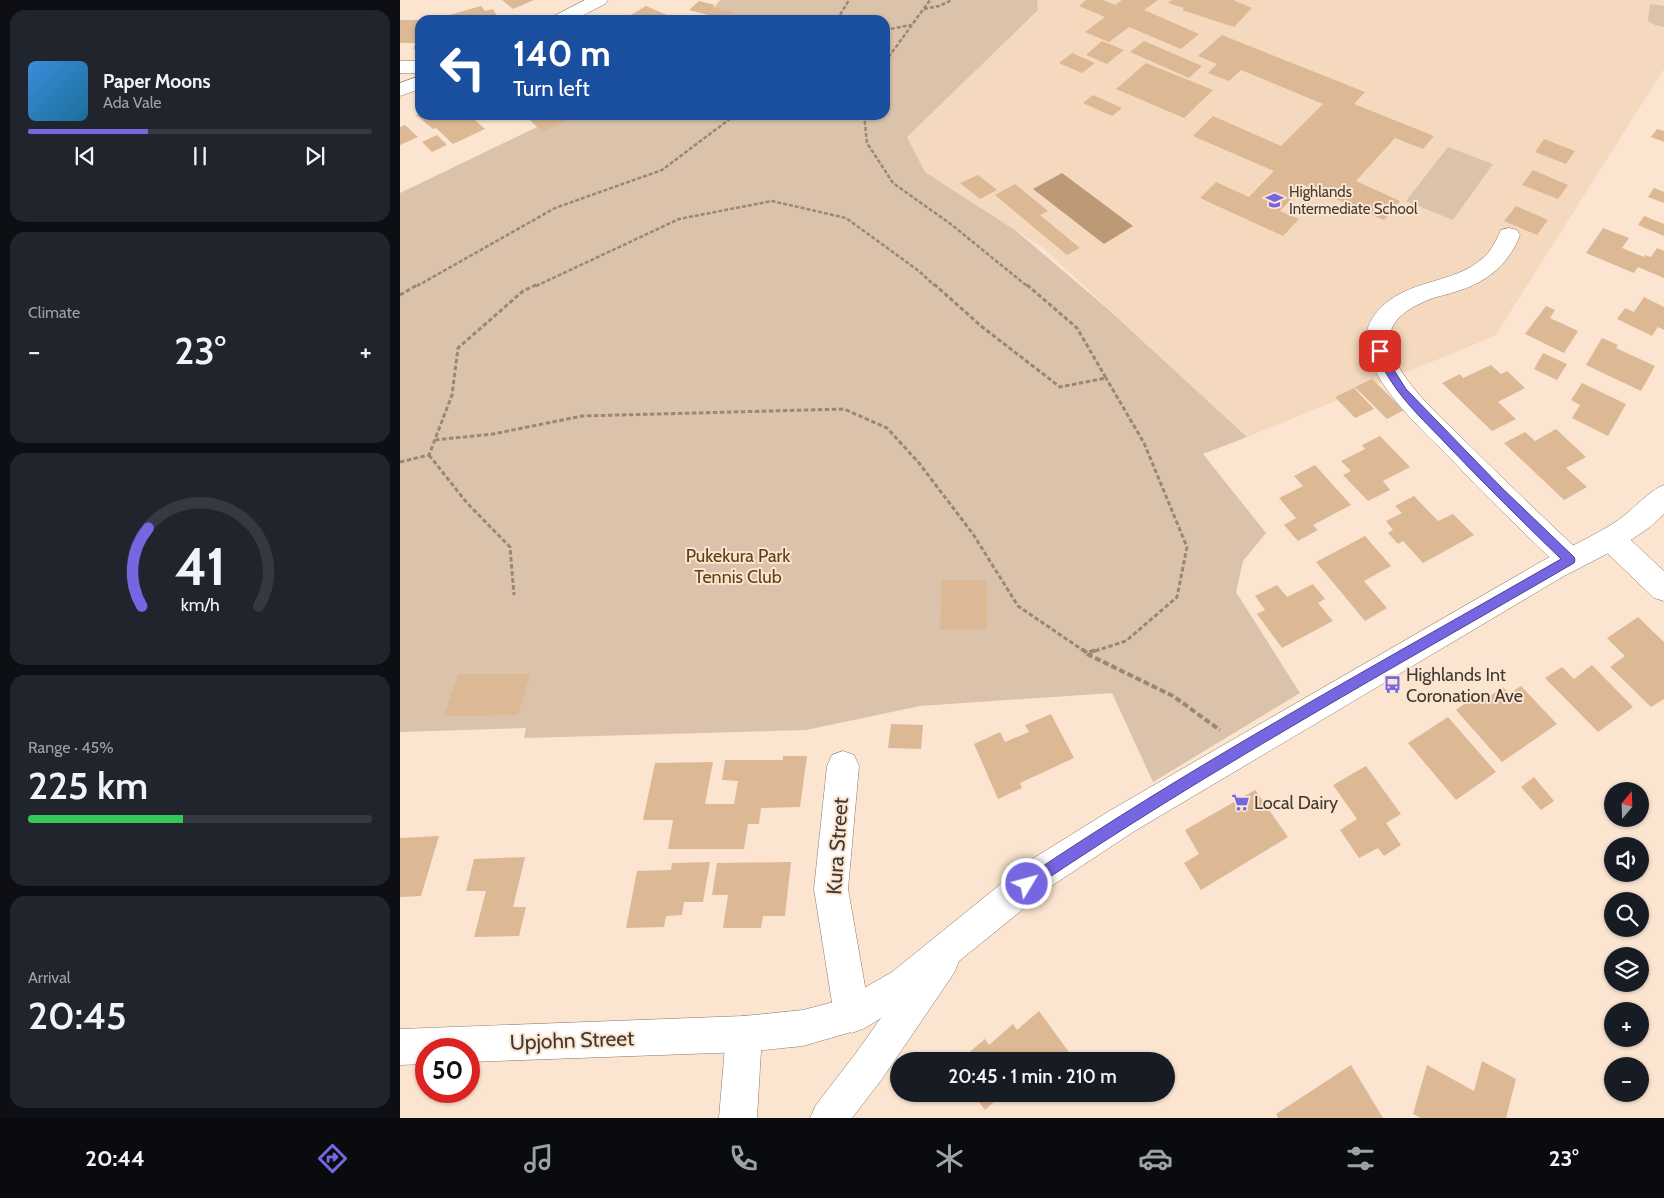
<!DOCTYPE html>
<html lang="en">
<head>
<meta charset="utf-8">
<style>
	:root { --surface:#171b24; --page:#20242c; --text:#f1f3f6; --muted:#9ea1a6; --line:#363941; --accent:#7766e1 }
	body { margin:0; font-family:Cabin,sans-serif; background:var(--page); color:var(--text); height:100vh; display:flex; flex-direction:column; font-size:19px; white-space:nowrap }
	* { box-sizing:border-box; margin:0 }
	p { font-size:16px; color:var(--muted) }
	.icon { flex:none; width:28px; height:28px; fill:none; stroke:currentColor; stroke-width:2; stroke-linecap:round; stroke-linejoin:round }
	.map { position:relative; flex:1; overflow:hidden }
	.sheet { display:flex; flex-direction:column; gap:10px; padding:10px; background:#0d0f14; width:400px }
	.sheet>* { flex:none }
	.banner { position:absolute; left:15px; top:15px; width:475px; height:105px; border-radius:15px; box-shadow:0 1px 4px #0004; background:#1a4fa0; color:#fff; overflow:hidden }
	.needle { width:32px; rotate:19deg }
	.fabs { position:absolute; left:1204px; top:782px; display:grid; gap:10px }
	.fabs a { display:grid; place-items:center; width:45px; height:45px; border-radius:50%; background:var(--surface); box-shadow:0 1px 4px #0004; font-size:25px }
	.speed { position:absolute; left:15px; top:1038px; display:flex; gap:10px; font-size:25px; font-weight:700; text-align:center }
	.speed>* { display:grid; place-content:center; width:65px; height:65px; border-radius:50%; background:var(--surface); box-shadow:0 1px 4px #0004; line-height:1 }
	.speed .limit { border:8px solid #d22; background:#fff; color:#111 }
	.pin { position:absolute; display:grid; place-items:center; width:42px; height:42px; color:#fff; margin:-21px; border-radius:10px; box-shadow:0 2px 8px #0006 }
	.me { position:absolute; width:55px; margin:-28px; rotate:53deg; stroke-linejoin:round; filter:drop-shadow(0 0 4px #0008) }
	.turn { display:flex; align-items:center; gap:18px; height:105px; padding:0 15px; font-size:22px }
	.turn .icon { width:65px; height:65px; stroke-width:2.5 }
	.turn b { display:block; font-size:35px; line-height:42px }
	.big { font-size:38px; font-weight:600; line-height:1.1 }
	.sheet .widget { flex:1; display:flex; flex-direction:column; justify-content:center; gap:8px; min-width:0; padding:0 18px; border-radius:15px; background:var(--page) }
	.sheet .dial { align-items:center; gap:0 }
	.dial svg { height:130px; overflow:visible; fill:none; stroke:var(--line); stroke-width:7; stroke-linecap:round; text-anchor:middle }
	.dial text { fill:var(--text); stroke:none }
	.song { display:flex; align-items:center; gap:15px }
	.cover { width:60px; height:60px; border-radius:8px; background:linear-gradient(135deg,hsl(210 70% 55%),hsl(200 70% 35%)) }
	.played { height:5px; border-radius:2px; background:linear-gradient(90deg,var(--accent) 35%,var(--line) 35%) }
	.keys { display:flex; justify-content:space-around; direction:ltr }
	.heat { display:flex; justify-content:space-between; align-items:center; font-size:28px; direction:ltr }
	.charge { height:8px; border-radius:4px; background:linear-gradient(90deg,#34c759 45%,var(--line) 0) }
	.trip { position:absolute; left:490px; top:1052px; width:285px; height:50px; border-radius:25px; background:var(--surface); box-shadow:0 1px 4px #0004; font-weight:600; line-height:50px; text-align:center }
	.dock { display:flex; height:80px; justify-content:space-around; align-items:center; background:#090b0e; color:var(--muted) }
	.dock .icon { width:35px; height:35px }
	.dock .active { color:var(--accent) }
	.dock b { font-size:22px; color:var(--text) }
	main { display:flex; flex:1; min-height:0 }
	.map>svg:first-child { display:block }
	.built { fill:#f4d9be }
	.green { fill:#dac2ab }
	.water { fill:#bd9975 }
	.building { fill:#ddb894 }
	.lines { fill:none; stroke-linecap:round; stroke-linejoin:round }
	.minor-casing { stroke:#8d7966; stroke-width:1 }
	.major-casing { stroke:#8d7966; stroke-width:1 }
	.path-far2 { stroke:#97887a; stroke-width:2.5; stroke-dasharray:4 2; stroke-linecap:butt }
	.path-far1 { stroke:#97887a; stroke-width:3; stroke-dasharray:4.5 2.5; stroke-linecap:butt }
	.path { stroke:#97887a; stroke-width:4; stroke-dasharray:6 3; stroke-linecap:butt }
	.minor { fill:#fff; fill-rule:evenodd }
	.major { fill:#fff; fill-rule:evenodd }
	.route { fill:#7766e1; stroke:#4d4292 }
	.labels { text-anchor:middle; dominant-baseline:central; stroke-width:4; stroke-linejoin:round; paint-order:stroke }
	.far-poi-label { font-size:15px; fill:#413830; stroke:#fbe5d0; text-anchor:start }
	.park-label { font-size:18px; fill:#613d12; stroke:#fbe5d0 }
	.poi-label { font-size:18px; fill:#413830; stroke:#fbe5d0; text-anchor:start }
	.near-street-label { font-size:21px; fill:#413830; stroke:#fbe5d0 }
</style>
</head>
<body>
<main>
<section class="sheet">
<div class="widget">
<div class="song"><i class="cover"></i><div><b>Paper Moons</b><p>Ada Vale</p></div></div>
<div class="played"></div>
<div class="keys"><svg class="icon" aria-label="previous" viewBox="0 0 24 24"><path d="M18 5L8 12l10 7zM5 5v14"/></svg><svg class="icon" aria-label="pause" viewBox="0 0 24 24"><path d="M8 5v14M16 5v14"/></svg><svg class="icon" aria-label="next" viewBox="0 0 24 24"><path d="M6 5l10 7-10 7zM19 5v14"/></svg></div>
</div>
<div class="widget"><p>Climate</p>
<div class="heat"><a>−</a><b class="big">23°</b><a>+</a></div>
</div>
<div class="widget dial"><svg viewBox="0 0 100 80">
<path d="M14 69A42 42 0 1 1 86 69"/>
<path d="M14 69A42 42 0 0 1 18 21" stroke="#7766e1"/>
<text x="50" y="56" font-size="32" font-weight="700">41</text>
<text x="50" y="72" font-size="11">km/h</text>
</svg></div>
<div class="widget"><p>Range · 45%</p><b class="big">225 km</b><div class="charge"></div></div>
<div class="widget"><p>Arrival</p><b class="big">20:45</b></div>
</section>
<div class="map">
<svg width="1264" height="1118" viewBox="0 0 1264 1118">
	<rect width="100%" height="100%" fill="#fbe5d0"/>
	<path class="built" d="M637 0H1264V69L1095 336 847 437 642 247 525 172 507 137 637 10Z"/>
	<path class="green" d="M320 0H637L638 10 507 137 525 172 615 230 708 309 847 437 803 454 866 533 843 561 836 592 900 693 753 782 712 693 520 706 406 730 124 738 126 728 0 732V193L162 115H485V20H305Z
		M1250 4 1264 6V27L1255 25 1248 21Z
		M1048 147 1093 164 1053 220 1006 201Z"/>
	<path class="water" d="M662 173 733 226 704 244 633 189Z"/>
	<path class="building" d="M102 0H134L113 9Z
		M686 0H703L715 5 722 0H758L744 10 799 34 781 49 729 27 709 42 685 32 705 17 679 6Z
		M772 0H833L852 8 834 27 782 10 784 8 768 3Z
		M299 1 315 5 313 7 332 12 324 19 289 10Z
		M81 6 85 11 93 9 99 20H40L39 18Z
		M246 6 267 15 258 20H222Z
		M0 20H20V48L13 49 16 43H0Z
		M822 35 965 92 954 104 1034 136 1023 149 995 138 956 181 1000 201 984 220 904 185 880 211 899 219 883 236 800 198 816 182 849 197 874 171 793 136 813 116 881 146 923 104 841 70 829 81 808 73 817 64 798 56Z
		M702 41 724 50 707 64 686 55Z
		M744 41 802 66 789 78 730 52Z
		M672 53 695 63 682 73 659 63Z
		M746 63 813 90 784 118 716 89Z
		M693 95 722 108 712 116 683 103Z
		M20 113V115H69L85 129 53 144 36 128 33 129 16 115Z
		M125 115 147 116 177 115 142 132Z
		M5 125 18 137 0 145V127Z
		M1257 129 1264 131V142L1251 137Z
		M37 135 47 145 32 152 22 142Z
		M1144 139 1175 151 1166 164 1135 152Z
		M1133 170 1168 185 1158 199 1122 185Z
		M578 175 597 190 580 199 560 183Z
		M615 184 648 211 640 215 680 248 667 255 595 195Z
		M1254 188 1264 192V203L1248 197Z
		M1116 206 1148 220 1137 235 1104 221Z
		M1244 216 1264 224V236L1238 225Z
		M1203 228 1229 238 1222 248 1244 257 1245 255 1251 257 1257 248 1264 251V278L1238 267 1234 273 1186 253Z
		M1244 297 1264 307V330L1258 327 1252 336 1217 319 1225 308 1234 312Z
		M1146 306 1155 310 1150 318 1178 331 1164 353 1125 334Z
		M1202 338 1218 345 1216 348 1255 366 1241 391 1186 365Z
		M1143 353 1167 364 1157 380 1134 369Z
		M1091 365 1101 374 1107 371 1125 388 1098 402 1116 419 1092 431 1042 383 1060 374 1063 378Z
		M972 379 1004 410 987 419 955 387Z
		M1182 383 1226 404 1208 436 1172 418 1180 405 1171 400Z
		M954 388 974 409 955 418 935 397Z
		M1156 429 1186 457 1166 468 1187 487 1164 500 1104 443 1125 432 1135 441Z
		M980 436 1010 467 983 481 990 490 968 501 943 475 951 471 941 461 965 449 962 445Z
		M915 465 951 505 913 525 918 530 898 541 884 525 896 518 879 498 903 486 894 476Z
		M1014 496 1038 521 1053 514 1074 535 1023 563 1003 541 998 544 988 533 993 530 986 521 1002 513 995 506Z
		M965 536 991 566 964 581 987 608 965 621 916 562Z
		M542 580H587V629L540 630Z
		M913 584 925 599 918 603 933 621 882 648 857 614 865 610 855 596 877 585 887 597Z
		M1238 617 1264 642V699L1251 707 1210 667 1225 656 1207 638Z
		M1192 665 1233 707 1198 732 1145 678 1162 667 1174 679Z
		M58 674H130L118 715 44 716Z
		M1121 686 1157 724 1102 762 1056 710 1074 697 1080 703 1103 687 1109 694Z
		M651 714 674 758 620 783 622 788 598 799 574 744 600 732 605 742 629 732 625 725Z
		M1048 717 1096 772 1056 800 1008 743Z
		M491 724 523 725 521 749 488 748Z
		M383 756H407L400 807 361 808 359 824H348L344 849H268L273 820H243L255 763 313 762 305 804H334L338 781 322 780 325 760H383Z
		M966 766 1001 814 986 823 1001 845 984 856 978 848 959 858 940 830 957 819 933 785Z
		M1134 777 1154 801 1141 810 1121 787Z
		M855 790 888 837 801 890 784 863 799 854 785 830Z
		M39 836 21 896 0 897V838Z
		M125 857 113 907H126L119 936 74 937 86 891H66L74 859Z
		M310 862 303 902H284L282 915 266 916 264 927 226 928 237 871 271 870 272 863Z
		M391 862 385 916H363L361 928H323L328 895H312L317 863Z
		M639 1011 674 1059 672 1061H570L566 1055 585 1039 589 1045 613 1024 617 1030Z
		M1082 1061 1116 1079 1106 1118H1021L1013 1114 1027 1065 1074 1091Z
		M951 1065 983 1118H878L876 1114Z
		M573 1094H603L585 1110Z"/>
	<g class="lines">
		<defs>
			<path id="minor" d="M185 0H208L205 4 174 20H151L154 16Z
				M0 61H20V73H0Z
				M20 76V89L0 96V83Z
				M1109 228 1117 230 1120 235C1109 264 1087 282 1058 291 1047 295 1036 296 1026 301 1009 308 989 320 990 340 991 354 998 367 1006 378 1023 402 1045 421 1065 441 1103 479 1141 515 1180 552L1184 560 1180 568C1162 574 1158 566 1146 554 1114 523 1082 492 1052 460 1023 430 970 385 966 341 965 325 977 309 990 300 1020 278 1062 282 1088 253 1094 246 1097 238 1101 230Z
				M1211 528 1221 531 1264 571V601L1254 598 1201 547 1197 539 1201 531Z
				M443 751 454 755 459 766 448 889 470 1015 465 1028 452 1033 439 1028 434 1015 414 889 427 766 432 755Z
				M542 944 554 949 559 961 554 973 482 1079 452 1118H410L416 1105 456 1053 530 949Z
				M344 1016 357 1021 362 1034 357 1118H319L326 1034 331 1021Z"/>
			<path id="major" d="M1264 485V514L1250 527 1222 546 1164 576 733 832 653 885 516 996 465 1028 403 1046 344 1052 69 1062V1049H26V1064L0 1065V1029L344 1016 403 1010 445 999 492 972 629 861 711 810 1144 560C1169 547 1194 536 1217 521 1233 510 1248 491 1264 485Z"/>
		</defs>
		<use href="#minor" class="minor-casing"/>
		<use href="#major" class="major-casing"/>
		<path class="path-far2" d="M524 9 539 6 552 0
			M437 20 449 0
			M485 30 511 25
			M485 62 530 0
			M464 115 467 143 493 183 552 225 627 286
			M17 286 155 208 262 170 335 115
			M136 286 279 219 372 201 446 218 519 271 535 286"/>
		<path class="path-far1" d="M534 284 581 326 660 387 706 378 677 328 626 284
			M0 295 19 284
			M35 440 93 434 182 416 444 409 487 428 519 463 573 534 618 606 684 651
			M29 455 67 503 110 547 114 595
			M0 462 29 455 52 395 58 348 123 291 138 284
			M695 651 726 641 777 597 787 547 744 443 706 378"/>
		<path class="path" d="M682 649 687 653 699 649
			M687 654 773 696 820 730"/>
		<use href="#minor" class="minor"/>
		<use href="#major" class="major"/>
	</g>
	<path class="route" d="M980 347 984 348 992 367 1006 389 1102 488 1174 557 1175 560 1174 563C992 669 806 771 632 889L627 891 622 889 620 884 622 880C795 763 980 663 1161 559 1124 523 1087 487 1051 449 1020 416 993 394 975 351Z"/>
	<defs>
		<symbol id="school-bare" viewBox="-9 -9 18 18"><path d="M0-5L7-2L0 1L-7-2ZM-4 1L0 2.5L4 1V4Q0 6-4 4Z" fill="#7766e1" stroke="#fbe5d0" stroke-width="2.5" paint-order="stroke"/></symbol>
		<symbol id="bus-bare" viewBox="-9 -9 18 18"><path d="M-5-6H5V4H4V6H2V4H-2V6H-4V4H-5ZM-3.5-4V0h7V-4ZM-3.5 1.2v1.5H-2V1.2ZM2 1.2v1.5H3.5V1.2Z" fill="#7766e1" stroke="#fbe5d0" stroke-width="2.5" paint-order="stroke"/></symbol>
		<symbol id="supermarket-bare" viewBox="-9 -9 18 18"><path d="M-6-5.5h2.5l.6 2H6L4.5 2H-2.5L-4.4-4H-6ZM-1.5 3.2a1.3 1.3 0 1 0 .1 0ZM3 3.2a1.3 1.3 0 1 0 .1 0Z" fill="#7766e1" stroke="#fbe5d0" stroke-width="2.5" paint-order="stroke"/></symbol>
	</defs>
	<g fill-rule="evenodd">
		<use href="#school-bare" x="862" y="188" width="25" height="25"/>
		<use href="#bus-bare" x="980" y="672" width="25" height="25"/>
		<use href="#supermarket-bare" x="828" y="790" width="25" height="25"/>
	</g>
	<g class="labels">
		<g class="far-poi-label">
			<text x="889" y="192">Highlands<tspan x="889" dy="17">Intermediate School</tspan></text>
		</g>
		<g class="park-label">
			<text x="338" y="556">Pukekura Park<tspan x="338" dy="21">Tennis Club</tspan></text>
		</g>
		<g class="poi-label">
			<text x="1006" y="675">Highlands Int<tspan x="1006" dy="21">Coronation Ave</tspan></text>
			<text x="854" y="803">Local Dairy</text>
		</g>
		<g class="near-street-label">
			<text transform="translate(437 846) rotate(-86)">Kura Street</text>
			<text transform="translate(172 1040) rotate(-2)">Upjohn Street</text>
		</g>
	</g>
</svg>
<div class="fabs">
<a><svg class="needle" viewBox="-14 -14 28 28"><path d="M0-13l5 13h-10z" fill="#e53935"/><path d="M0 13l5-13h-10z" fill="#9ea1a6"/></svg></a>
<a><svg class="icon" aria-label="sound" viewBox="0 0 24 24"><path d="M4 9h4l5-4v14l-5-4H4zM17 9q2 3 0 6"/></svg></a>
<a><svg class="icon" aria-label="search" viewBox="0 0 24 24"><circle cx="10" cy="10" r="6"/><path d="M15 15l6 6"/></svg></a>
<a><svg class="icon" aria-label="layers" viewBox="0 0 24 24"><path d="M12 4l9 5-9 5-9-5zM3 14l9 5 9-5"/></svg></a>
<a>+</a>
<a>−</a>
</div>
<div class="speed"><div class="limit">50</div></div>
<div class="pin" style="left:980px;top:351px;background:#d93025"><svg class="icon" aria-label="arrive" viewBox="0 0 24 24"><path d="M6 21V4h12l-3 4 3 4H6"/></svg></div>
<svg class="me" style="left:627px;top:884px" viewBox="-20 -20 40 40"><circle r="17" fill="#7766e1" stroke="#fff" stroke-width="3"/><path d="M0-11L8 9 0 5-8 9z" fill="#fff"/></svg>
<div class="trip">20:45 · 1 min · 210 m</div>
<div class="banner">
<div class="turn"><svg class="icon" aria-label="left" viewBox="0 0 24 24"><path d="M17 20v-9H6M10 6l-5 5 5 5"/></svg><div><b>140 m</b>Turn left</div></div>
</div>
</div>
</main>
<nav class="dock">
<b>20:44</b>
<svg class="icon active" aria-label="directions" viewBox="0 0 24 24"><path d="M12 3l9 9-9 9-9-9zM9 14v-3h6M13 9l2 2-2 2"/></svg>
<svg class="icon" aria-label="music" viewBox="0 0 24 24"><path d="M9 18V5l10-2v13"/><circle cx="6" cy="18" r="3"/><circle cx="16" cy="16" r="3"/></svg>
<svg class="icon" aria-label="phone" viewBox="0 0 24 24"><path d="M5 4h4l2 5-3 2q2 4 5 5l2-3 5 2v4C11 20 4 13 5 4z"/></svg>
<svg class="icon" aria-label="climate" viewBox="0 0 24 24"><path d="M12 3v18M4 7l16 10M4 17L20 7"/></svg>
<svg class="icon" aria-label="car" viewBox="0 0 24 24"><path d="M5 17H2v-5l4-1 3-4h7l3 4 3 1v5h-3M9 17h6M6 11h13"/><circle cx="7" cy="17" r="2"/><circle cx="17" cy="17" r="2"/></svg>
<svg class="icon" aria-label="filters" viewBox="0 0 24 24"><path d="M4 7h16M4 17h16"/><circle cx="9" cy="7" r="2"/><circle cx="15" cy="17" r="2"/></svg>
<b>23°</b>
</nav>
</body>
</html>
